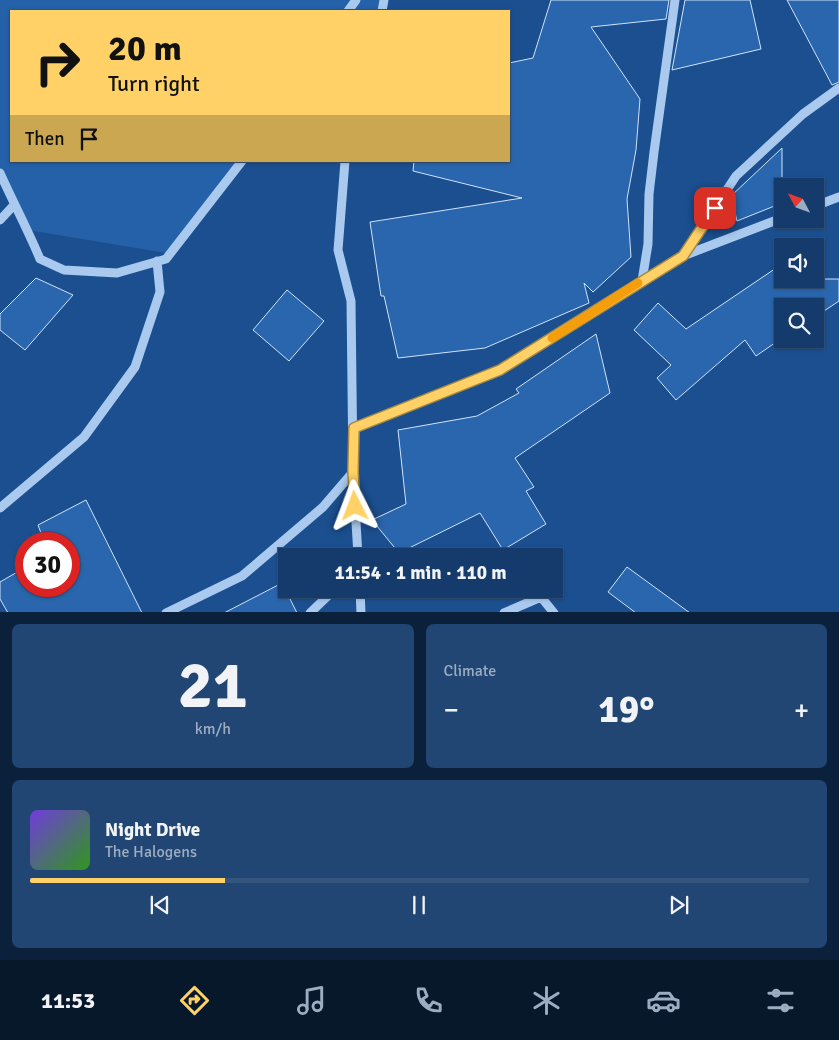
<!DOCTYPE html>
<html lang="en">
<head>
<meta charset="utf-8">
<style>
	:root { --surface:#143b6b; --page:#214673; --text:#f1f3f6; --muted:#9dadc1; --line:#33557e; --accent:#ffd166 }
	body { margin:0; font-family:Signika,sans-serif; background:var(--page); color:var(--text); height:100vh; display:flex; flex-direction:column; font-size:19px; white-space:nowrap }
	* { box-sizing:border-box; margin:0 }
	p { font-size:16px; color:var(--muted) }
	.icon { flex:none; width:28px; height:28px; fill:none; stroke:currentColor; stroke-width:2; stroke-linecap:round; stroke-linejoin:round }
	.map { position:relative; height:612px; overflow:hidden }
	.panel { display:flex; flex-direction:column; gap:12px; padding:12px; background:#0b203b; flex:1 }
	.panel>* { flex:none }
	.hud { position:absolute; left:10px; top:10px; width:500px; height:152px; border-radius:0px; box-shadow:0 1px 4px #0004,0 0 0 1px var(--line); background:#ffd166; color:#111; overflow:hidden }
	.needle { width:32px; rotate:311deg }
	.buttons { position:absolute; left:774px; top:178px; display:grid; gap:10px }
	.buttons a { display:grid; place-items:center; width:50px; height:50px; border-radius:0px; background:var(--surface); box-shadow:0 1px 4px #0004,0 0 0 1px var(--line); font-size:25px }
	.speed { position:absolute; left:15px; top:532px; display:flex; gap:10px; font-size:25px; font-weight:700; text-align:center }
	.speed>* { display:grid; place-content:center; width:65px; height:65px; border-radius:50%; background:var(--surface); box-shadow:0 1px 4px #0004,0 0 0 1px var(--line); line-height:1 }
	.speed .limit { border:8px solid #d22; background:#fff; color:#111 }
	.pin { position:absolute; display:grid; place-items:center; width:42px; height:42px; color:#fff; margin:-21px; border-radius:10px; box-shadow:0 2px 8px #0006 }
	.me { position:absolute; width:55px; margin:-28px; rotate:357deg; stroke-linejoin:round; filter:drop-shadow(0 0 4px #0008) }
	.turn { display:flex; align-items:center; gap:18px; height:105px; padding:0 15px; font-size:22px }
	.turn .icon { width:65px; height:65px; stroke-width:2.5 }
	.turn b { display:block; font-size:35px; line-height:42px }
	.then { display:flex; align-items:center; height:48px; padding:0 15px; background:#0003; gap:10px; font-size:19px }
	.big { font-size:38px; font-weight:800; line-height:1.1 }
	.panel .card { flex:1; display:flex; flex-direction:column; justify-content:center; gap:8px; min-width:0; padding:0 18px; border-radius:8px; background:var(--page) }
	.panel .dial { align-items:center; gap:0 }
	.dial b { font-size:65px; line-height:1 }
	.song { display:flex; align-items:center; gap:15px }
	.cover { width:60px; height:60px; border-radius:8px; background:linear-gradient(135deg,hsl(260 70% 55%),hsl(110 70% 35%)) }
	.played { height:5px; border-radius:2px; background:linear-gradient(90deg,var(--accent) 25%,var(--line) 25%) }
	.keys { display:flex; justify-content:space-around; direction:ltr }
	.heat { display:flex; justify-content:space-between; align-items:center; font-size:28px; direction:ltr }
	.panel .tiles { flex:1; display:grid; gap:12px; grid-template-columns:1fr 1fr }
	.card:last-child { grid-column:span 2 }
	.trip { position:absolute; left:278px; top:548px; width:285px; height:50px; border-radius:0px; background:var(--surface); box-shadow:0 1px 4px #0004,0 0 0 1px var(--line); font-weight:800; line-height:50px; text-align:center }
	.tabs { display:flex; height:80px; justify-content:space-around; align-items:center; background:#08182b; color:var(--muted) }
	.tabs .icon { width:35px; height:35px }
	.tabs .active { color:var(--accent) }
	.tabs b { font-size:22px; color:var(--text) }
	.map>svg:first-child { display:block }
	.green { fill:#2461a8 }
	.building { fill:#2a66ad; stroke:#cfe3fa }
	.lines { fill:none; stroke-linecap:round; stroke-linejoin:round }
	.minor { stroke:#a9c9ee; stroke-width:9 }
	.route-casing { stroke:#a68842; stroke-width:12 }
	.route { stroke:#ffd166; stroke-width:9 }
	.slow { stroke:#f59e0b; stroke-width:9 }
</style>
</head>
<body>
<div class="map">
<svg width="839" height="613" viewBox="0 0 839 613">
	<rect width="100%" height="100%" fill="#1b4f8f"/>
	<path class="green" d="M0 0H380L378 11H11V161H244L166 253 28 230 0 169Z"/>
	<path class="building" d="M551 0H669L666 19 591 27 640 99 636 150 627 199 631 257 593 292 584 283 589 303 485 348 398 358 384 296H381L370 222 522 198 413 171 414 161H509V63L533 58Z
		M685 0H750L761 49 672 70Z
		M787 0H839V82L832 85Z
		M782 148V203L737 221 731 196Z
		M782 264V279H839V301L815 317V306H782V338L756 356 745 340 676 400 657 378 671 365 634 330 658 303 686 329Z
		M36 278 73 295 25 350 0 330V314Z
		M287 290 324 321 289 361 253 330Z
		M596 334 610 393 515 458 534 487 526 491 546 524 503 550 480 513 399 553 372 520 406 504 398 430 477 416 519 393 516 389Z
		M86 500 142 613H8L0 599V582L26 567V586H69V544H45L38 525Z
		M627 567 690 613H636L608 592Z
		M282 583 297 613H224Z"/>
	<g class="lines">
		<path class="minor" d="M348 11 356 0
			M382 11 384 0
			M345 161 338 250 351 301 353 472 358 556
			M0 173C13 202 28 230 40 259L64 270 117 273 166 259 242 161
			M815 206 839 197
			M0 220 14 205
			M683 256 736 176 803 114 839 88
			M642 281 648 244 649 194 654 152 675 0
			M354 428 500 370 683 256 782 218
			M0 508 84 437 135 367 160 292 157 261
			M360 589 361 613
			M166 613 242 576 323 507 353 472
			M310 613 335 589
			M504 613 541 597 554 613"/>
	</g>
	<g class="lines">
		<defs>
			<path id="route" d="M355 506 353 472 354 428 500 370 683 256 715 208"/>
		</defs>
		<use href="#route" class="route-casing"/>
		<use href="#route" class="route"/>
		<path class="slow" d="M552 338 638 283"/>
	</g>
</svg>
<div class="buttons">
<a><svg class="needle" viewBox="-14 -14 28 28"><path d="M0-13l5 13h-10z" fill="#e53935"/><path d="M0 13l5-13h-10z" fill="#9dadc1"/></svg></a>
<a><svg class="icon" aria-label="sound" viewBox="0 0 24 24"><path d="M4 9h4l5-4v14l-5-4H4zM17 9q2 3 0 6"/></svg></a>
<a><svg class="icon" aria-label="search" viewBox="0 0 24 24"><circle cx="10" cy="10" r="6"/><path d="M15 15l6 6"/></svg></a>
</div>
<div class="speed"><div class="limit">30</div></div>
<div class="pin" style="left:715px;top:208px;background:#d93025"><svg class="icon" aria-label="arrive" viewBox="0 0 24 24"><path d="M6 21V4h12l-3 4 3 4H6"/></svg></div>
<svg class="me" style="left:355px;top:506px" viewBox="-20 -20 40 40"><path d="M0-17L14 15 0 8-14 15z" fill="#ffd166" stroke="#fff" stroke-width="4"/></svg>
<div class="trip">11:54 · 1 min · 110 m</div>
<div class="hud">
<div class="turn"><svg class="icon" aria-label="right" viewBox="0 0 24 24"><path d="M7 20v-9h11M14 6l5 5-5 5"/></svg><div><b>20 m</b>Turn right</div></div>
<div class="then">Then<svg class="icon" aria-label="arrive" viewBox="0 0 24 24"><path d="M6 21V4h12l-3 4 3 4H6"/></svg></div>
</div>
</div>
<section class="panel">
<div class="tiles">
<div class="card dial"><b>21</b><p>km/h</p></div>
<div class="card"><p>Climate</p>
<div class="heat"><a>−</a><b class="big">19°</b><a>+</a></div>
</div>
<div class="card">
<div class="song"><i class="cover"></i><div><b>Night Drive</b><p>The Halogens</p></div></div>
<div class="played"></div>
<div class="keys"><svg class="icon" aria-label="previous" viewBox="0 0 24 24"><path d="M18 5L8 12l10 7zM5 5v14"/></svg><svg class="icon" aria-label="pause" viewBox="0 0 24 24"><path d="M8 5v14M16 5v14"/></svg><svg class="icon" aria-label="next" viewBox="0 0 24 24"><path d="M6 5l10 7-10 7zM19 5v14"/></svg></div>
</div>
</div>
</section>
<nav class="tabs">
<b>11:53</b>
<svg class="icon active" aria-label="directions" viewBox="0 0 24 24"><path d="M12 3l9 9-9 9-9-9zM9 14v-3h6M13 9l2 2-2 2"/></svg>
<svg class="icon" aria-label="music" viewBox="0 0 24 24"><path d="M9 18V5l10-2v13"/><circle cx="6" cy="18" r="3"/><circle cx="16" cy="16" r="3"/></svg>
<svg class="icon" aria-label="phone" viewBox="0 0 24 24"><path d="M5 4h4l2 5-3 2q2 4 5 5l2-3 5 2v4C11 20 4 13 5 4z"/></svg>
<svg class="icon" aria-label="climate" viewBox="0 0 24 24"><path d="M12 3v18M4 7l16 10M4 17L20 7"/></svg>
<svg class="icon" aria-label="car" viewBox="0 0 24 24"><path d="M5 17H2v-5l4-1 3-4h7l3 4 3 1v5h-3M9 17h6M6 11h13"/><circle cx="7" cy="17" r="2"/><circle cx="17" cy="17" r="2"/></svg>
<svg class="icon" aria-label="filters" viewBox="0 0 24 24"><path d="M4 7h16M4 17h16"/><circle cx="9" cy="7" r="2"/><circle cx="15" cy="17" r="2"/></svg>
</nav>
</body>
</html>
